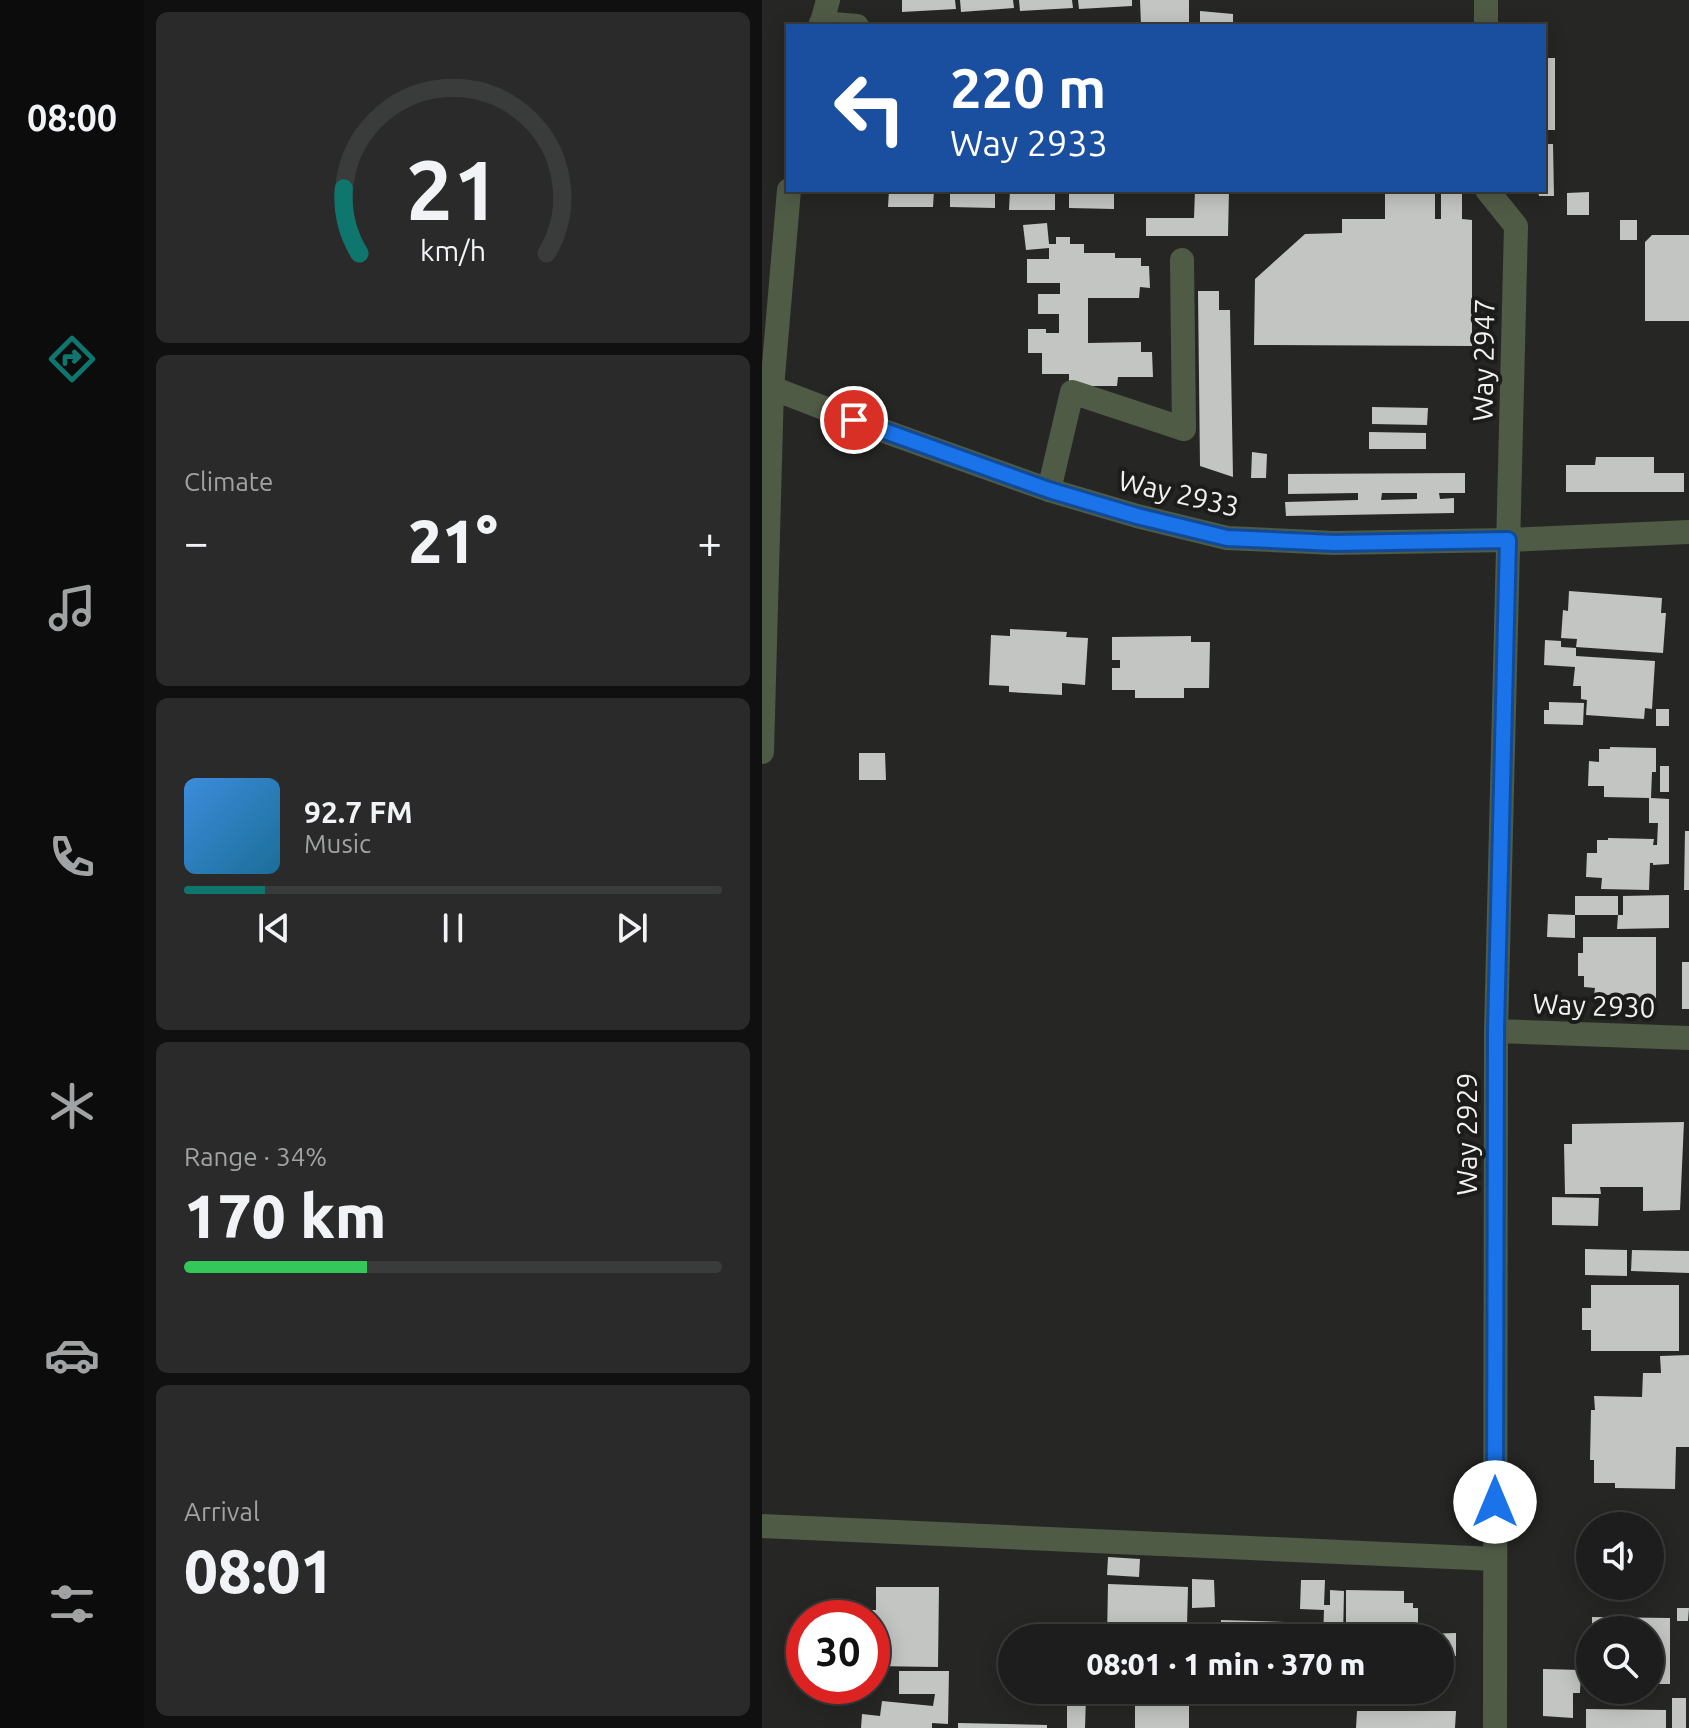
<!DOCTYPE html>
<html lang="en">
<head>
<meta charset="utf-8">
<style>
	:root { --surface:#1c1d1c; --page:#292a29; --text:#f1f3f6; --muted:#a0a2a3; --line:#3a3b3b; --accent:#0f766e }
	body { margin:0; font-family:Ubuntu,sans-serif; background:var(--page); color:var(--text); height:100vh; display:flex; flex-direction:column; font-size:30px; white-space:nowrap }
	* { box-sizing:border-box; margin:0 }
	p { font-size:26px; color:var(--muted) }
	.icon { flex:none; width:44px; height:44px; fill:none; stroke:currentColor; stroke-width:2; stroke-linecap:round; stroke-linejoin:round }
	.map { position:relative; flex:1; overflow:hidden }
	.details { display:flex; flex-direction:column; gap:12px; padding:12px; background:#0f100f; width:618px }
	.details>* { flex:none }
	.guide { position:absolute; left:24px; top:24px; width:760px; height:168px; border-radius:0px; box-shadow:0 4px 20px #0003,0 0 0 2px var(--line); background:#1a4fa0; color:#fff; overflow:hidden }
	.fabs { position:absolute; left:814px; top:1512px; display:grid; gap:16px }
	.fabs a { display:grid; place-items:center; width:88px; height:88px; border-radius:50%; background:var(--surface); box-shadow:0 4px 20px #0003,0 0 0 2px var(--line); font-size:40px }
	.speed { position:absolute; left:24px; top:1600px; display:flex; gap:16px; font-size:40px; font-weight:700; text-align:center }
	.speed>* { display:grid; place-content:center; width:104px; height:104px; border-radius:50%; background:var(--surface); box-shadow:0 4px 20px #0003,0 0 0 2px var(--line); line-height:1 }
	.speed .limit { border:12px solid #d22; background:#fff; color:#111 }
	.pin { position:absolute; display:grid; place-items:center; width:68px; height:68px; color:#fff; margin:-34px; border:4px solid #fff; border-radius:50%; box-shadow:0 2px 8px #0007 }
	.me { position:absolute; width:88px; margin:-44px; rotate:0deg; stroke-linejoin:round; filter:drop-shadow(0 0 6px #0008) }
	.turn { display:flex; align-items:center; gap:28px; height:168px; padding:0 32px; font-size:36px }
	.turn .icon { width:104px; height:104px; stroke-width:2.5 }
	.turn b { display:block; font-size:56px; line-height:68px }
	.big { font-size:60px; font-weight:800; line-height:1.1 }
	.details .widget { flex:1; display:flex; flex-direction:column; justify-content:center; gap:12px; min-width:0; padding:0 28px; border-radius:12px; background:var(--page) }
	.details .dial { align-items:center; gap:0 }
	.dial svg { height:208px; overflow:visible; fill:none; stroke:var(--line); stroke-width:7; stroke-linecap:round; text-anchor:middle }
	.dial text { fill:var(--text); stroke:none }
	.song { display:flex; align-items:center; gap:24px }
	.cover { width:96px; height:96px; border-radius:12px; background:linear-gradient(135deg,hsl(210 70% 55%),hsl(200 70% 35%)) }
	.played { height:8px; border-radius:4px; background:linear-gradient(90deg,var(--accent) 15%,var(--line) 15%) }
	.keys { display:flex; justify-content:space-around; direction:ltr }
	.heat { display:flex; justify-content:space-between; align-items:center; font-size:44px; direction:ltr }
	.charge { height:12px; border-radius:6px; background:linear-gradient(90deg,#34c759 34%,var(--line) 0) }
	.trip { position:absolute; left:236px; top:1624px; width:456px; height:80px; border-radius:40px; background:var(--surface); box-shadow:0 4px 20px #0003,0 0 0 2px var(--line); font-weight:800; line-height:80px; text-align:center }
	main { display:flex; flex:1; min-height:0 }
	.menu { display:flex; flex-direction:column; width:144px; justify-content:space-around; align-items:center; background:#0b0c0b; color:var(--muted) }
	.menu .icon { width:56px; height:56px }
	.menu .active { color:var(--accent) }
	.menu b { font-size:36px; color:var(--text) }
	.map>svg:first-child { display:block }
	.building { fill:#c3c5c2; fill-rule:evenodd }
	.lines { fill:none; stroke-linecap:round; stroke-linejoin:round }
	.minor { stroke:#505b46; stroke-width:24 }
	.tertiary { stroke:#505b46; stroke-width:24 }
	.route-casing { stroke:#114b97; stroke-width:20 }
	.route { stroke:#1a73e8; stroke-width:14 }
	.labels { text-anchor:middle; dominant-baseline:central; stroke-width:8; stroke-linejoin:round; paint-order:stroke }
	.street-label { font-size:28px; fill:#f1f2f0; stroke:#1c1d1b }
</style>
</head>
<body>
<main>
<nav class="menu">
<b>08:00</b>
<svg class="icon active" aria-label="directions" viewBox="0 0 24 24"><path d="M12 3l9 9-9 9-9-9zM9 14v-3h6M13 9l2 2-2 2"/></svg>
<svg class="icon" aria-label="music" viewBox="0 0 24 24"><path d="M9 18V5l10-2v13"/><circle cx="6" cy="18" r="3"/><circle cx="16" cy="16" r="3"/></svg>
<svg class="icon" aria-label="phone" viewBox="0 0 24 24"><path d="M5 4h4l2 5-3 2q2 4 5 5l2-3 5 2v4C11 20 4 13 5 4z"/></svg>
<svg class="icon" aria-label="climate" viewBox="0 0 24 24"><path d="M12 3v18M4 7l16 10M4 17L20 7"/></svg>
<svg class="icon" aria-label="car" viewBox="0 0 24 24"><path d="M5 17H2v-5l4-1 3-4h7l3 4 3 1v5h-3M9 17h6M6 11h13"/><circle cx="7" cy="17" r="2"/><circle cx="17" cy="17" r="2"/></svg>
<svg class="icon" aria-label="filters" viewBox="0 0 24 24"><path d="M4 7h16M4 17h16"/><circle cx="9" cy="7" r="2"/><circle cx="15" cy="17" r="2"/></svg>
</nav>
<section class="details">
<div class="widget dial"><svg viewBox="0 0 100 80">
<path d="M14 69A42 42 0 1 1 86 69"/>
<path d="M14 69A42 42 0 0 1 8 44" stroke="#0f766e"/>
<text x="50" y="56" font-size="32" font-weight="700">21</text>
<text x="50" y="72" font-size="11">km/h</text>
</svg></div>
<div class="widget"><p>Climate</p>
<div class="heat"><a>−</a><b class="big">21°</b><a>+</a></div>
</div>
<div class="widget">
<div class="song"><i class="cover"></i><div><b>92.7 FM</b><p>Music</p></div></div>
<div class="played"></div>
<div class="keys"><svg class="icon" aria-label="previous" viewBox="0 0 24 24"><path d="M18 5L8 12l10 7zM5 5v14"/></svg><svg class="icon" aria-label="pause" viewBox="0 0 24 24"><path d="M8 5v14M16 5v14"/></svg><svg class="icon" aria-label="next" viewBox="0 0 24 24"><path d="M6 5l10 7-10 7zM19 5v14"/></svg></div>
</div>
<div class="widget"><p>Range · 34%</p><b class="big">170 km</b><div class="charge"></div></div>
<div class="widget"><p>Arrival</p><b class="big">08:01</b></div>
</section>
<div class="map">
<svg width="927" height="1728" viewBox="0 0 927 1728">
	<rect width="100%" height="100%" fill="#262725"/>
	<path class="building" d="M140 0H193L194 9 140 12Z
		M198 0H251L252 8 199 12Z
		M257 0H310L311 8 258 11Z
		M316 0H370V6L317 9Z
		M378 0H427V26H379Z
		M438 11 471 14V26H438Z
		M782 58H793V130H782Z
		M782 144H791L792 196H777L776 190H782Z
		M127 190H172L171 207H126Z
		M188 190H233V208L188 207Z
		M248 190H293V210H247Z
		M307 190H352V209L307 208Z
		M433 190H467L466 236H384V218H432Z
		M623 191H673V219H679V191H700V219L710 220V346L492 345 493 279 543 234 580 233V219H623Z
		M827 192V215H805V193Z
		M858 220H875V240H858Z
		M285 223 287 244H294V237H308V244H322V253H353V258H379V266H387L388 288 378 287 377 298H326V343L379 342V352H390L391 377H356L355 386H307V374H280V353H266V329H284V333H297V314H276V294H298V283H265V259H287V248L264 250 261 225Z
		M890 235H927V321H883V242Z
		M436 291H457V310H468L471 477 438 466Z
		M610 407 666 408 665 425 610 424Z
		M607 432 664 433V449H607Z
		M490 452 505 454 504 478H489Z
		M834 457H892V473H922V492H804V465H833Z
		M703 473V493H677L678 499 692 498V513L524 516 523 502 596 500V493L526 494V474ZM620 493H655V499L619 500Z
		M807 591 900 598 899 613H904L901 653 814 647 815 639 799 638 801 610 806 611Z
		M248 629 305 632 304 637 326 638 323 685 300 683V695L247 692V686L227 685 229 635 248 636Z
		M429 636V642H448L447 688H422V698H373V690H350V668H358V660H350V637Z
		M783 640 799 641V647L814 648V656L893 661 890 709 883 708 882 719 824 715 825 700 819 699V686H811L813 667 782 665Z
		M787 702 822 703 821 725 782 724V710H787Z
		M894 709H907V726H894Z
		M848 747 894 748V772H890L889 798 907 799V864L891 865V863H888L887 890 839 889 840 878 824 877 825 853H835V840H846V838L892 839 891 845H895L896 823H887V798L842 797V786H826L827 761 837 762V749H848Z
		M97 753H123L124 780H97Z
		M898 766H907V792H898Z
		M923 831H927V890H922Z
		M907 895V928L855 929 856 915H861V896Z
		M813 896H856V915H813Z
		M786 914 813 915V938L785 937Z
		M821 937H894V1005H861V995H832L833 988 822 987V976H816V953H821Z
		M920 962H927V1009H920Z
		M922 1122 918 1210 881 1211V1187H838L839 1194H803L802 1144H810V1124Z
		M790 1197 837 1198 836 1226 790 1225Z
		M823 1249 865 1250V1276L823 1275Z
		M870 1250 927 1251V1273L869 1271Z
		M829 1285H917V1351H829V1330H820V1308H829Z
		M927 1355V1447H914L913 1489 853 1488V1483H832V1460H828L829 1410H833L832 1396 880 1397 881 1373H899L898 1356Z
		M346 1557 378 1559 377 1577 345 1575Z
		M430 1579 452 1580 453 1607 430 1608Z
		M539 1580H563L562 1605H568V1590L582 1591 581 1638H561L562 1610 538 1609Z
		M346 1584 426 1587 425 1627 407 1628 406 1638H345Z
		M114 1587H177L176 1667 110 1666V1618H106V1610H114Z
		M584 1590 642 1591V1603H651V1608H656V1630L652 1629V1638H584Z
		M915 1608H927L926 1621H915Z
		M830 1617 908 1618V1684H888V1630H830Z
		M459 1620 523 1622 522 1629H539V1638H440L441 1627H459Z
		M694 1633V1656L678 1657V1638H661V1634Z
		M781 1669 819 1670 818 1693H811V1718L781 1716Z
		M137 1671H187L186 1724 170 1723V1728H99L100 1714 118 1716 120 1701 171 1706 173 1694H137Z
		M342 1690H423V1695L342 1693Z
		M583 1690H631V1698L583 1697Z
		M305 1696H324L323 1728H305Z
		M396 1698H427V1728H373V1703L396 1704Z
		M910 1698H924V1728H910Z
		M824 1709 904 1710V1728H824Z
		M595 1711H694L693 1728H594Z
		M196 1723 285 1725V1728H196Z"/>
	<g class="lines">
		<path class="minor" d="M59 23 95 26
			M724 26V0
			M725 190 754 226 734 1031 733 1728
			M287 490 310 392 422 429 420 260
			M734 1031 927 1038
			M0 1526 733 1559"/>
		<path class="tertiary" d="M59 26 66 0
			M10 388 119 430 287 490 375 516 465 538 572 543 746 540 927 532
			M0 752 10 388 27 190"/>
	</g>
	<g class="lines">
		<defs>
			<path id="route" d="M92 420 287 490 375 516 465 538 572 543 746 540 734 1031 733 1502"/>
		</defs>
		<use href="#route" class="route-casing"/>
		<use href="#route" class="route"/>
	</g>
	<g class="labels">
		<g class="street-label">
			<text transform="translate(721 360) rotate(-89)">Way 2947</text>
			<text transform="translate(417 493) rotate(13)">Way 2933</text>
			<text transform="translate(832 1005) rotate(2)">Way 2930</text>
			<text transform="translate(704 1134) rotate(-90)">Way 2929</text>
		</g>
	</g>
</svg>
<div class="fabs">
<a><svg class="icon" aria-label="sound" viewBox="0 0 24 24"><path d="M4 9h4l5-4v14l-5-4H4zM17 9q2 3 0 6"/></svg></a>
<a><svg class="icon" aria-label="search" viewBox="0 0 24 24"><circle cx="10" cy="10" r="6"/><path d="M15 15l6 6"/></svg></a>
</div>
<div class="speed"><div class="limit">30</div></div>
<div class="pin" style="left:92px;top:420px;background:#d93025"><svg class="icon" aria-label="arrive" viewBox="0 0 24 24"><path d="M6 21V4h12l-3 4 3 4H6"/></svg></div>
<svg class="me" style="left:733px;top:1502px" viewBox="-20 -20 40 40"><circle r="19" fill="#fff"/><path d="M0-13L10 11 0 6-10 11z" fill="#1a73e8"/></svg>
<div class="trip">08:01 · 1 min · 370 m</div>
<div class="guide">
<div class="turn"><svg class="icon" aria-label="left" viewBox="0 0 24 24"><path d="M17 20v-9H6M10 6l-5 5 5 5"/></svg><div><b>220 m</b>Way 2933</div></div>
</div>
</div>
</main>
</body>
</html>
